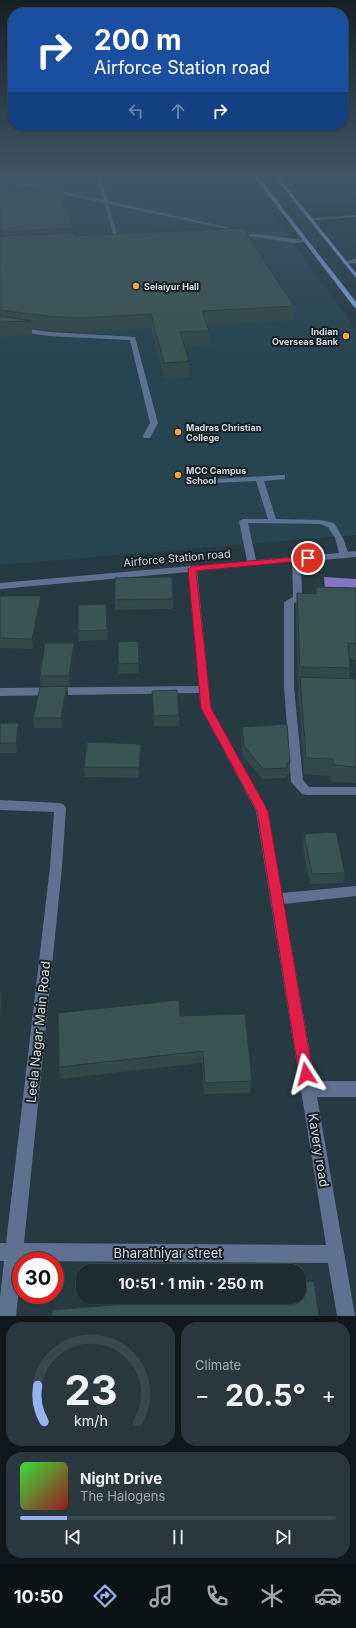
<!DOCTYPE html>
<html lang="en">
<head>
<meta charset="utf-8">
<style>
	:root { --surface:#1c2c32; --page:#29383e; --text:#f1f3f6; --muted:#a0a7ac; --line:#3a484d; --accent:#95b2f1 }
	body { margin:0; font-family:Inter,sans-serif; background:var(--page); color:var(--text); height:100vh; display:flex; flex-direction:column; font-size:15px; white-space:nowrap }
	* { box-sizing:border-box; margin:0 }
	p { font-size:13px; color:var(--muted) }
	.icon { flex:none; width:22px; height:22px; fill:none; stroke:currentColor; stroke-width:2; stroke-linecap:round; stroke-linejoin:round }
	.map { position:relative; height:1316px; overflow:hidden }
	.sheet { display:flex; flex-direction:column; gap:6px; padding:6px; background:#0f181c; flex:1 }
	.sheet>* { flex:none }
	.hud { position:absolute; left:8px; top:8px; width:340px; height:122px; border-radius:16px; box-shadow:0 1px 3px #0004,0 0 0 1px var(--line); background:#1a4fa0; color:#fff; overflow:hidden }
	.speed { position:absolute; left:12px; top:1252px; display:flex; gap:8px; font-size:20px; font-weight:700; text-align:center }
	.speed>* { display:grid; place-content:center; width:52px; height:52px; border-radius:50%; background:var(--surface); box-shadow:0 1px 3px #0004,0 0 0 1px var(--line); line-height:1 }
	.speed .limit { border:6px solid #d22; background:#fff; color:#111 }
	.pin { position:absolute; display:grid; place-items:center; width:34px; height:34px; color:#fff; margin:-17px; border:2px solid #fff; border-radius:50%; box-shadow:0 1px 4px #0007 }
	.me { position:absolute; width:44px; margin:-22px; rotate:351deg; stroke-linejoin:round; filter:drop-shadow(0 0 3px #0008) }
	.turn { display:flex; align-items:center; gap:14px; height:84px; padding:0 20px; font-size:18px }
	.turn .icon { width:52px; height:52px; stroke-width:2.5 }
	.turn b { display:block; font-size:28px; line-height:34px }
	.lanes { display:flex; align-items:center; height:38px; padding:0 20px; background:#0003; justify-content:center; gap:20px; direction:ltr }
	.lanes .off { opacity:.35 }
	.big { font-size:30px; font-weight:700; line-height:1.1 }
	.sheet .tile { flex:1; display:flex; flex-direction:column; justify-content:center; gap:6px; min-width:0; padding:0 14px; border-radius:16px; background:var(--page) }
	.sheet .dial { align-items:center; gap:0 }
	.dial svg { height:104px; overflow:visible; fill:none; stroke:var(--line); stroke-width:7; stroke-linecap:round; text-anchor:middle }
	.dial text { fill:var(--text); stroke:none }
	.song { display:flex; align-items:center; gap:12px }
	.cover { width:48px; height:48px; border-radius:6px; background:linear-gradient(135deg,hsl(120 70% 55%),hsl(0 70% 35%)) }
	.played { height:4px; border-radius:2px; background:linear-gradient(90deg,var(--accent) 15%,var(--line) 15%) }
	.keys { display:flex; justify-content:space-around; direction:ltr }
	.heat { display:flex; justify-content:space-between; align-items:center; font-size:22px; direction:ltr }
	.sheet .tiles { flex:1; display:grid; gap:6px; grid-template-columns:1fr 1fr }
	.tile:last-child { grid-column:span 2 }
	.trip { position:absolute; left:76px; top:1264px; width:230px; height:40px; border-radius:16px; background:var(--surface); box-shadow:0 1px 3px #0004,0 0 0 1px var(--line); font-weight:700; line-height:40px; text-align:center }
	.menu { display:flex; height:64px; justify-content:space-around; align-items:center; background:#0b1214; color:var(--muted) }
	.menu .icon { width:28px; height:28px }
	.menu .active { color:var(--accent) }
	.menu b { font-size:18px; color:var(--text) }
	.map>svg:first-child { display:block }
	.built { fill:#284451 }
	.water { fill:#8775c4 }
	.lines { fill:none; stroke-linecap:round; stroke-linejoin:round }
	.minor { fill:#5f7190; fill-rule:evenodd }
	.major { fill:#85a9e9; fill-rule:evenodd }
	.wall { fill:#324849 }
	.shaded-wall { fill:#293b3c }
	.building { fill:#3a5455; stroke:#293b3c }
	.route { fill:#e11d48; stroke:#92132f }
	.poi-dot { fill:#f2a540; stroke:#161f24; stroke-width:1.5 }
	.labels { text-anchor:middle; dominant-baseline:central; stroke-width:4; stroke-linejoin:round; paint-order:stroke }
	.far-poi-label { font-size:9px; font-weight:bold; fill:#cfdce2; stroke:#161f24; text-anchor:start }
	.street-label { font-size:11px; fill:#cfdce2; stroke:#161f24 }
	.near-street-label { font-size:13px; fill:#cfdce2; stroke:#161f24 }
</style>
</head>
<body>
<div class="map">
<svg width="356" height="1316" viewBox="0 0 356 1316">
	<rect width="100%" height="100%" fill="#253a43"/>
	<path class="built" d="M0 175H244L356 329V535L0 565Z"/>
	<path class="water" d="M324 577 356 579V590L325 589Z"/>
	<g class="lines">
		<path class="minor" d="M7 175H13L10 177 11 180 103 200 96 175H100L108 201 244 231 242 232 108 204 119 241 117 242 115 241 104 203 8 182Z
			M356 215V217L310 220 308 219Z
			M256 234 304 240 306 241C297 246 269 238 257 237 250 236 242 237 235 237L233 236Z
			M356 259V263L344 264 341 262Z
			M0 325 49 332 135 337 158 423 150 438H144L143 436 150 423 130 340 49 336 0 329Z
			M282 475H285V479L264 481 276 519 320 520 334 523 343 538 348 552 356 551V557L301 562 302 595H311L316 598C311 603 301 600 294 603V687L303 780 309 787H356V795H306L302 794 291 782 284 687V602L293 597 292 562 197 571 211 708 268 811 282 893 356 886V896L284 904 315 1081H356V1097H317L355 1316H337L328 1263 22 1261 16 1316H0V1298L4 1261H0V1243H6L50 867 54 812 0 810V800L60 803 64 805 66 808 62 867 24 1243 326 1245 256 811 201 708 199 693 0 696V688L199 686 188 572 0 589V583L247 561 239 521 243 519H268L256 481 216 483 212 481 216 479ZM248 523 320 524 328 527 335 538 339 553 256 560Z"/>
		<path class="major" d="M253 175H257L356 302V308L354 307Z
			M273 175H277L356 273V278Z"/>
	</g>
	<path class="wall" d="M0 175H5L4 192 64 211 73 228V233L74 236 294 306 293 320 207 325 209 331V346L184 347 189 361V377L164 378 151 328 81 332 49 331 32 328V335L0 337Z
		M316 587 356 588V660L350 659V668L349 678 356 679V783L331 782 330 776 304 774 298 693 299 683H298L296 609 297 593 315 594Z
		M0 596 42 606 33 649 0 648Z
		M173 599V609L115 610V600Z
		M107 614 108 640 79 641 78 631Z
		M138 641 139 673 118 674V664Z
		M74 643 75 653 70 686H41L40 676Z
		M67 686 68 696 62 728H34L33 718Z
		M152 691 179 715V726H154Z
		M0 723H19L20 733 17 753H0Z
		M242 727 290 763 289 774H287L286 778 262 779 243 756 241 737Z
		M141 744V754L139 778 85 777 84 767Z
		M304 834 345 873 343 883 310 884 302 844Z
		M180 1016 252 1081 250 1093 204 1094 202 1063 61 1079 59 1067Z"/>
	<path class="shaded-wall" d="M3 175H5L3 204 2 192Z
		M41 596 42 606 33 649 32 639Z
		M74 643 75 653 70 686 69 676Z
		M67 686 68 696 62 728 61 718Z
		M19 723 20 733 17 753 16 743Z
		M141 744V754L139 778V768Z
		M2 992 4 1002 0 1089V1030Z"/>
	<path class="building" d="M0 175H3L2 192 61 190 64 211H70L73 228 0 232Z
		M243 228 294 306 202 311 209 331 180 332 189 361 164 363 151 314 80 318 48 316 0 310V236L74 233V236Z
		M0 316 31 321 0 322Z
		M172 577 173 599 115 600V578Z
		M316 587 356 588V644L348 643 350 668 300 667 297 593 316 594Z
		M0 596H41L32 639 0 638Z
		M106 604 107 630 78 631V605Z
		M138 641 139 663 118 664V642Z
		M45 643H74L69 676H40Z
		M300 677 356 679V767L334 765 333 759 306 758Z
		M67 686 61 718H33L40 687Z
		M177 690 179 715 154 716 152 691Z
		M0 723H19L16 743H0Z
		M287 724 290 763H287V768L263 769 244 746 242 727Z
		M87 742 141 744 139 768 84 767Z
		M336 832 345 873 312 874 304 834Z
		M0 992H2L0 1030Z
		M179 1000 180 1016 245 1014 252 1081 205 1083 203 1051 59 1067 58 1013Z
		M254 1266V1271H195V1270Z
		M314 1281 319 1316H52V1310L196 1298V1297H299V1282Z"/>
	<linearGradient id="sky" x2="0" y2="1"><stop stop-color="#142025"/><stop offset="0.49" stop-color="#405566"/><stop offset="1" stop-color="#405566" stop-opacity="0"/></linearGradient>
	<rect width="356" height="359" fill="url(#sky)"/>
	<path class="route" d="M308 556 312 558 311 560 196 571 211 708 268 811 313 1074 311 1079 306 1081 301 1079 299 1074 257 811 201 708 188 569 192 566Z"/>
	<g class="poi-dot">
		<circle cx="136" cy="286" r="4"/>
		<circle cx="346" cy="336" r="4"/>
		<circle cx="178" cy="432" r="4"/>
		<circle cx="178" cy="475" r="4"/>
	</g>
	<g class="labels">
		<g class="far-poi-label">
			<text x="144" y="286">Selaiyur Hall</text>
			<text x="338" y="331" text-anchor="end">Indian<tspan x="338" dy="10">Overseas Bank</tspan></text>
			<text x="186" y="427">Madras Christian<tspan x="186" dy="10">College</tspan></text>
			<text x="186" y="470">MCC Campus<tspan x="186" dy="10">School</tspan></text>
		</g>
		<g class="street-label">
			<text transform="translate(177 558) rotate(-5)">Airforce Station road</text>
		</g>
		<g class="near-street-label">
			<text transform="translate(38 1032) rotate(-84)">Leela Nagar Main Road</text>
			<text transform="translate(319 1150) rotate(81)">Kavery road</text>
			<text x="168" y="1253">Bharathiyar street</text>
		</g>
	</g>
</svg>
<div class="speed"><div class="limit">30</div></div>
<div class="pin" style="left:308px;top:558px;background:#d93025"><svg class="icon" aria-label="arrive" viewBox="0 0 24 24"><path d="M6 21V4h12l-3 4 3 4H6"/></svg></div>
<svg class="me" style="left:306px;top:1074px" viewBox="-20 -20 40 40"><path d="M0-17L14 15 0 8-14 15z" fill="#e11d48" stroke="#fff" stroke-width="4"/></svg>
<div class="trip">10:51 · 1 min · 250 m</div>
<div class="hud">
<div class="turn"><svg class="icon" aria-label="right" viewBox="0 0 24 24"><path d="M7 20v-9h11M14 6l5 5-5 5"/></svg><div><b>200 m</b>Airforce Station road</div></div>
<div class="lanes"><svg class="icon off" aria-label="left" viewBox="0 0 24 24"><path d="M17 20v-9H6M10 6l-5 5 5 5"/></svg><svg class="icon off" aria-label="ahead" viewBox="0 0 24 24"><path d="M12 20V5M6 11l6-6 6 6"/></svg><svg class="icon" aria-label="right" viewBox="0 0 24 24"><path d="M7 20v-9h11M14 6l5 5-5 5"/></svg></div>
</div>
</div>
<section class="sheet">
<div class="tiles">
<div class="tile dial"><svg viewBox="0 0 100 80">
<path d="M14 69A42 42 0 1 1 86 69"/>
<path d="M14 69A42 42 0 0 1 9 41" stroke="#95b2f1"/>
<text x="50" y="56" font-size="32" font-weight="700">23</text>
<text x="50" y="72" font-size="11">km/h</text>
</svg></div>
<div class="tile"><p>Climate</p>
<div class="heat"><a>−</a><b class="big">20.5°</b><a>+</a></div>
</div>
<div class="tile">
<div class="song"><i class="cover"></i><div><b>Night Drive</b><p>The Halogens</p></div></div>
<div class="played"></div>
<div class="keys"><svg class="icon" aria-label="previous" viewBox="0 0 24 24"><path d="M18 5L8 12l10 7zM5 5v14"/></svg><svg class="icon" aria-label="pause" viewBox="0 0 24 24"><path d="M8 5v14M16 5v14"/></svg><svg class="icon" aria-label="next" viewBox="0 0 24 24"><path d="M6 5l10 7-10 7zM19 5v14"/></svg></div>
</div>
</div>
</section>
<nav class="menu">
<b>10:50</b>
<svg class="icon active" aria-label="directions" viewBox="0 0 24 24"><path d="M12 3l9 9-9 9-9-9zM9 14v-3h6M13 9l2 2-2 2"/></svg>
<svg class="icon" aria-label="music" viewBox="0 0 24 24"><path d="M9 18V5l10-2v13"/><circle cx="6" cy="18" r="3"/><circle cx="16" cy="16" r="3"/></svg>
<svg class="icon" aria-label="phone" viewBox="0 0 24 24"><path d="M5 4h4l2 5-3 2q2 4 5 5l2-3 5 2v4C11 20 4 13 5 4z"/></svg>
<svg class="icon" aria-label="climate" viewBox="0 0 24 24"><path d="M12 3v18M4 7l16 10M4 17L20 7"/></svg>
<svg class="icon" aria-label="car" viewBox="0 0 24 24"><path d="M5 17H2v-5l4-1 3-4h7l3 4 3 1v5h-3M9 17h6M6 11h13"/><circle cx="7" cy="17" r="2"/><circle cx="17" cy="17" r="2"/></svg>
</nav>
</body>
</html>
